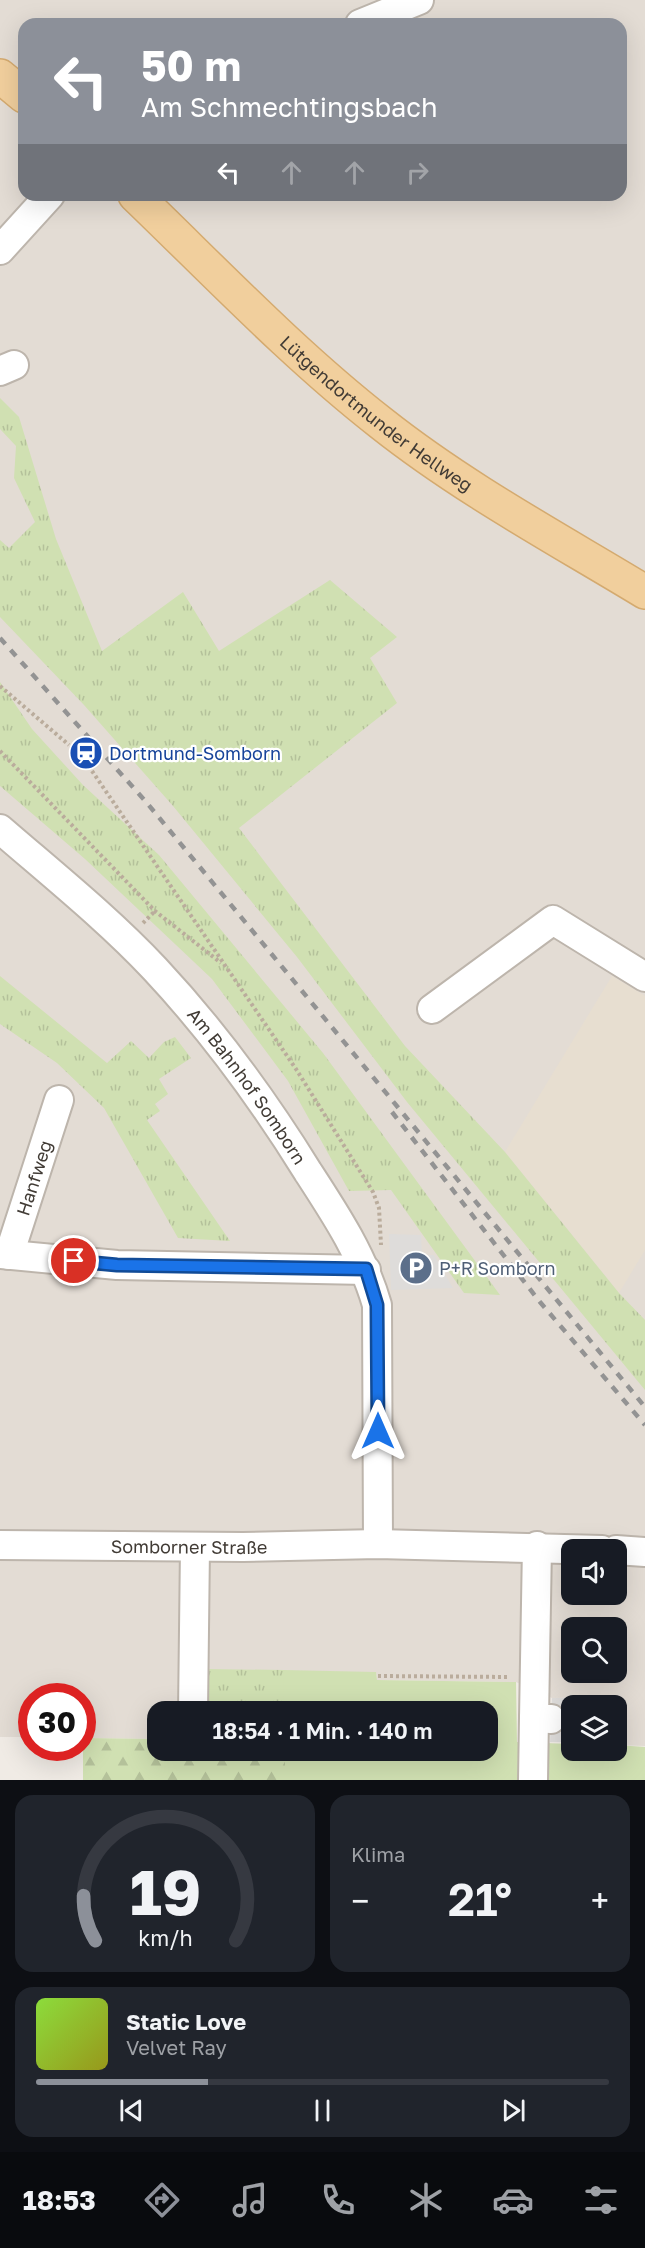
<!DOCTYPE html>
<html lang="de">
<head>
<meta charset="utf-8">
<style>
	:root { --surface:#171b24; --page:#20242c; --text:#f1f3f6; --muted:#9ea1a6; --line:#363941; --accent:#8c9099 }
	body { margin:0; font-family:"Golos Text",sans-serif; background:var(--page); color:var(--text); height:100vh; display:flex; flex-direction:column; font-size:22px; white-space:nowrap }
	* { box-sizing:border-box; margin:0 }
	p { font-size:20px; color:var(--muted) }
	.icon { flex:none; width:33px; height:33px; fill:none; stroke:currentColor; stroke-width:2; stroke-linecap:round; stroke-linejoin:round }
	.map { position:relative; height:1780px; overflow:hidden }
	.sheet { display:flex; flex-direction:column; gap:15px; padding:15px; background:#0d0f14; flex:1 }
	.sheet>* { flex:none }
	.top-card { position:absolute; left:18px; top:18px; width:609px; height:183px; border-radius:18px; box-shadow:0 6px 24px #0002; background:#8c9099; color:#fff; overflow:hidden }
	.buttons { position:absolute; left:561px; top:1539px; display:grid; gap:12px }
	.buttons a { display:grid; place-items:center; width:66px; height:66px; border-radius:12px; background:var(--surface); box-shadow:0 6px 24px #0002; font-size:30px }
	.speed { position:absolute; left:18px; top:1683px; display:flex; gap:12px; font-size:30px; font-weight:700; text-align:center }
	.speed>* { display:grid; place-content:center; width:78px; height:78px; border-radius:50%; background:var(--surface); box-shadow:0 6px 24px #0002; line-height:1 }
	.speed .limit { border:9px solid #d22; background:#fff; color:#111 }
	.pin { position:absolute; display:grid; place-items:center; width:51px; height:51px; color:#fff; margin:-26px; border:3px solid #fff; border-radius:50%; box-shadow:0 2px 6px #0007 }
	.me { position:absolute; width:66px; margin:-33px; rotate:0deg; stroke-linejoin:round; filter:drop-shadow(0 0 4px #0008) }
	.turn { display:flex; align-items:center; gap:21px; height:126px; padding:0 24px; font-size:27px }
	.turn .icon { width:78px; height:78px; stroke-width:2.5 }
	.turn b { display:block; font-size:42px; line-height:51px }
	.lanes { display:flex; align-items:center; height:57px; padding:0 24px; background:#0003; justify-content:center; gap:30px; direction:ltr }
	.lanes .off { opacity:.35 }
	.big { font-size:45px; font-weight:600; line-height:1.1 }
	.sheet .tile { flex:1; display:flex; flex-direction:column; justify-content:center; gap:9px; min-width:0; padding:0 21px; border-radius:18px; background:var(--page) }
	.sheet .dial { align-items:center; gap:0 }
	.dial svg { height:156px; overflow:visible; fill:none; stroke:var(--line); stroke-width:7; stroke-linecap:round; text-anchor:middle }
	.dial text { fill:var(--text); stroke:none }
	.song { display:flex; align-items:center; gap:18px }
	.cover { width:72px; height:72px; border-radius:9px; background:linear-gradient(135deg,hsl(90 70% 55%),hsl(60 70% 35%)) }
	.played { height:6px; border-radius:3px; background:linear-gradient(90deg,var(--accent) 30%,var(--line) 30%) }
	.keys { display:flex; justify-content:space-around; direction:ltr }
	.heat { display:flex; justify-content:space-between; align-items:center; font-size:33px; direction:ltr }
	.sheet .tiles { flex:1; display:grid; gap:15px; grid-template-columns:1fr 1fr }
	.tile:last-child { grid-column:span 2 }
	.trip { position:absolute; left:147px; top:1701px; width:351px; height:60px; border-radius:18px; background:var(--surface); box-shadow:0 6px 24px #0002; font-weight:600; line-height:60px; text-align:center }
	.tabs { display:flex; height:96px; justify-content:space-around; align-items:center; background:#090b0e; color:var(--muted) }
	.tabs .icon { width:42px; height:42px }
	.tabs .on { color:var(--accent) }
	.tabs b { font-size:27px; color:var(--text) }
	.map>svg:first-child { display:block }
	.residential { fill:#e3dcd4; fill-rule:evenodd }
	.education { fill:#e7ded0 }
	.grass { fill:url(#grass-tufts) }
	.forest { fill:url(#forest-firs) }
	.green { fill:#d0e0b2 }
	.parking { fill:#dedcda }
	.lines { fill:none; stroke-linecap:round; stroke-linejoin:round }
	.minor-casing { stroke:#bdb5ac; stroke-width:32 }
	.major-casing { stroke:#d4aa6f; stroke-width:36 }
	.path { stroke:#baac9c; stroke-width:4; stroke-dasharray:3 3; stroke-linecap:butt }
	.minor { stroke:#fff; stroke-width:28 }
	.major { stroke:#f1cf9d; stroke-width:33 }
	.rail { stroke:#939393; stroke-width:4.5; stroke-dasharray:8 8; stroke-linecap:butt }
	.route-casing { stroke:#114b97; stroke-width:15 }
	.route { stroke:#1a73e8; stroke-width:10 }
	.labels { text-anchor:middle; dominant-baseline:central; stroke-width:4.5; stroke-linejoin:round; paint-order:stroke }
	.street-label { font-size:18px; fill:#413b35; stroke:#fff }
	.transit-label { font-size:18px; fill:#164399; stroke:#fff; text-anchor:start }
	.service-label { font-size:18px; fill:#4e5e75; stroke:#fff; text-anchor:start }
</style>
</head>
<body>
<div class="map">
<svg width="645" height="1780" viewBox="0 0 645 1780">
	<defs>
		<pattern id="grass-tufts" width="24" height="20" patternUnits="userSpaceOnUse" patternTransform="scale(1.5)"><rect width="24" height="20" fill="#d0e0b2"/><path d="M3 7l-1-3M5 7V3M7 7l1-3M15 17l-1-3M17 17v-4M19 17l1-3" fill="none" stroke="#b4c19a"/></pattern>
		<pattern id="forest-firs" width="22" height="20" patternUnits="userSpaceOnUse" patternTransform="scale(1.5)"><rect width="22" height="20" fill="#d0e0b2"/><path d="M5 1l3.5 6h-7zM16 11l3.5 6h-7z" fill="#b4c19a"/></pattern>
	</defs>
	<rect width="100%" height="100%" fill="#f0ebe5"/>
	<path class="residential" d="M0 0H645V1746L617 1745 616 1706 610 1705 611 1697 552 1698 516 1682 377 1680 376 1672 204 1711 158 1712 157 1739 83 1738 82 1696H32L31 1737H0ZM24 24H621V195H24ZM572 1550H616V1594H572ZM572 1628H616V1672H572Z"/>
	<path class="education" d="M612 976 645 996V1250L619 1293 505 1152Z"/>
	<path class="grass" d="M0 398 19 417 56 539 102 651 183 592 219 651 330 580 397 637 370 658 397 703 239 828 405 1046 505 1152 619 1293 645 1320V1390L407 1102 297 957 173 806 84 705 0 617V540L9 548 35 522 14 478 16 446 0 429Z
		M0 682 32 729 83 785 159 855 323 1053 500 1295 464 1293 391 1190 349 1191 288 1081 212 979 85 859 0 786Z
		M0 976 107 1063 131 1041 149 1058 164 1042 175 1037 191 1058 159 1079 168 1094 155 1104 160 1111 147 1120 230 1241 178 1238 104 1108 57 1063 0 1024Z
		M204 1669 285 1670 284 1711 204 1712Z"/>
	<path class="forest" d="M83 1738 157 1739 158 1750 285 1751V1780H83Z"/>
	<path class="green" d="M283 1670 376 1672 377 1680 516 1682 517 1742 571 1744 572 1750H616L617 1745 645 1747V1780H285V1751L488 1750V1712L284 1711Z"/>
	<path class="parking" d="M389 1234 421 1235 422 1255H434L453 1288 391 1290Z
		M611 1697 610 1705 572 1706 571 1742H550L552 1698Z"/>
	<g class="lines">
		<defs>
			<g id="minor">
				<path d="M360 24 419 0"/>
				<path d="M0 250 50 195"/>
				<path d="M0 371 14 365"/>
				<path id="s1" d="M0 829C52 874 108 919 155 969 213 1031 264 1101 308 1172 336 1215 363 1256 377 1305L378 1544"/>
				<path d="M432 1009 553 920 645 977"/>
				<path d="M0 1254 117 1265 366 1270"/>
				<path id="s2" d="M9 1255 59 1100"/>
				<path id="s3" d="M0 1545 243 1547 378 1544 602 1550"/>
				<path d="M537 1546 534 1718 551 1719"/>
				<path d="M616 1550 645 1552"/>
				<path d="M193 1712 195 1547"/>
				<path d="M533 1780 534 1718"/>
			</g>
			<g id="major">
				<path d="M0 76 24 96"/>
				<path id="s4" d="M135 195C216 273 294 355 381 423 463 488 556 538 645 592"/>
			</g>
		</defs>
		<use href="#minor" class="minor-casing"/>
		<use href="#major" class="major-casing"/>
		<path class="path" d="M0 686 69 745
			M0 751 155 911 221 963
			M92 771 296 1069 373 1192 379 1208 381 1245
			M143 923 155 911
			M378 1676 510 1677"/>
		<use href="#minor" class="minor"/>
		<use href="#major" class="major"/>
		<path class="rail" d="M0 638 147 803 645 1407
			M392 1112 540 1302 645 1425"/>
	</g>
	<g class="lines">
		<defs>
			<path id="route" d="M74 1261 117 1265 366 1269 377 1305 378 1431"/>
		</defs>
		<use href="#route" class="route-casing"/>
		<use href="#route" class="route"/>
	</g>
	<defs>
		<symbol id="station-disc" viewBox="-11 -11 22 22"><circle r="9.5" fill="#1a4fb4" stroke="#fff"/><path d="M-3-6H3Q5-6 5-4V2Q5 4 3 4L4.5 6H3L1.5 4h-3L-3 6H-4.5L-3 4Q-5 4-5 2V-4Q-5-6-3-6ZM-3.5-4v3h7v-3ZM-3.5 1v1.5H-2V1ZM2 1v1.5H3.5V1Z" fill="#fff"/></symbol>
		<symbol id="parking-disc" viewBox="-11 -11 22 22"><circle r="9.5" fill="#5c6f8a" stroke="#fff"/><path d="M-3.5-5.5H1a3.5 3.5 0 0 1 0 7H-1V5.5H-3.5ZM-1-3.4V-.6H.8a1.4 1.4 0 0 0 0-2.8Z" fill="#fff"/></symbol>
	</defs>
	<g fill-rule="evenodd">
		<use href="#station-disc" x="67" y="734" width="38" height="38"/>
		<use href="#parking-disc" x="397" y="1249" width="38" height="38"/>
	</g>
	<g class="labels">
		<g class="street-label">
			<text stroke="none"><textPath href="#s4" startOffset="326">Lütgendortmunder Hellweg</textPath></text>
			<text stroke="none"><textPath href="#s1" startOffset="358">Am Bahnhof Somborn</textPath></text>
			<text stroke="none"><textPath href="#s2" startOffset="81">Hanfweg</textPath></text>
			<text stroke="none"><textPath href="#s3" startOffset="189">Somborner Straße</textPath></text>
		</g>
		<g class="transit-label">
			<text x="109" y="753">Dortmund-Somborn</text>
		</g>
		<g class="service-label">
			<text x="439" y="1268">P+R Somborn</text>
		</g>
	</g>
</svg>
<div class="buttons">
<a><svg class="icon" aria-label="sound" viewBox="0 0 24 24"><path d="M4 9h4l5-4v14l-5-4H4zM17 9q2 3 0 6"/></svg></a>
<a><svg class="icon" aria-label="search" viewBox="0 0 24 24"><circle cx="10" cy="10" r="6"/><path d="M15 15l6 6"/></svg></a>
<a><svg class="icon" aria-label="layers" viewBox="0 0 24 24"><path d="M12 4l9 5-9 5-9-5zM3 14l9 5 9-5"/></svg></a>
</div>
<div class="speed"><div class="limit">30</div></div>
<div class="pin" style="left:74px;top:1261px;background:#d93025"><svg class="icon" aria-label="arrive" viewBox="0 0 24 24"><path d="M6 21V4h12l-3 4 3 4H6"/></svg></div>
<svg class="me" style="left:378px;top:1431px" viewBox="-20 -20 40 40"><path d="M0-17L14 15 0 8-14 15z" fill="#1a73e8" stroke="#fff" stroke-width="4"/></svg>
<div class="trip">18:54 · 1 Min. · 140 m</div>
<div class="top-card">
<div class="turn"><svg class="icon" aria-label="left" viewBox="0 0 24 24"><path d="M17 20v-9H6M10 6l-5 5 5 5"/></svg><div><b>50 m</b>Am Schmechtingsbach</div></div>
<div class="lanes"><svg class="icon" aria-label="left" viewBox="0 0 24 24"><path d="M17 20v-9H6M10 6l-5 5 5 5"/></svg><svg class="icon off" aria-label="ahead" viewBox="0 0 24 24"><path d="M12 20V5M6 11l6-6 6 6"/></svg><svg class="icon off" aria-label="ahead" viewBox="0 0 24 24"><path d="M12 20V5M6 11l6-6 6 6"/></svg><svg class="icon off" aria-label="right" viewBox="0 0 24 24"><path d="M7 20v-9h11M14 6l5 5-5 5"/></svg></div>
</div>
</div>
<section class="sheet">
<div class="tiles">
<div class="tile dial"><svg viewBox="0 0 100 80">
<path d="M14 69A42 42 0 1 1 86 69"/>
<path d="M14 69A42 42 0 0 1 8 46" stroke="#8c9099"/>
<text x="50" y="56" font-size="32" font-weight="700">19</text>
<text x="50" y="72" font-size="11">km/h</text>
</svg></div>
<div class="tile"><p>Klima</p>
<div class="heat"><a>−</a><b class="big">21°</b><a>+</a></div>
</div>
<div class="tile">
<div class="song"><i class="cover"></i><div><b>Static Love</b><p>Velvet Ray</p></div></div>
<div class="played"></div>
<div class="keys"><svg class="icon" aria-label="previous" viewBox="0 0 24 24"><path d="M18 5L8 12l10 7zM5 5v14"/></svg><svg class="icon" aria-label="pause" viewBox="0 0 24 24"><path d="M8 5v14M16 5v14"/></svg><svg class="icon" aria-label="next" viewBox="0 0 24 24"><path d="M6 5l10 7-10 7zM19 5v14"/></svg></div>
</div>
</div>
</section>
<nav class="tabs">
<b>18:53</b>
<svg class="icon on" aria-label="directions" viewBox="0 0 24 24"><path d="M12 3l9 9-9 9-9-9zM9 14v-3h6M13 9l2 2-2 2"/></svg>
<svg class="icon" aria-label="music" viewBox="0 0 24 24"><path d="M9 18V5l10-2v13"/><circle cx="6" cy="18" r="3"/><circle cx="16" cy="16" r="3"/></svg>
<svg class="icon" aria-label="phone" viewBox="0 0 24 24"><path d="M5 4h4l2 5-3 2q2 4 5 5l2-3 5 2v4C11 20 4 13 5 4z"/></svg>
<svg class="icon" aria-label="climate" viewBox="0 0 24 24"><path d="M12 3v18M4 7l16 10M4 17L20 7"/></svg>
<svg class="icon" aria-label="car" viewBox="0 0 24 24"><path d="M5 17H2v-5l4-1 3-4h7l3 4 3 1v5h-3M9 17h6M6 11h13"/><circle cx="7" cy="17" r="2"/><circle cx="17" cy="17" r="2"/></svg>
<svg class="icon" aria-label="filters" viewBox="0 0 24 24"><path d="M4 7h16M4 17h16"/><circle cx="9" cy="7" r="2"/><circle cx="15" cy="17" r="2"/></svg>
</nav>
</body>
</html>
